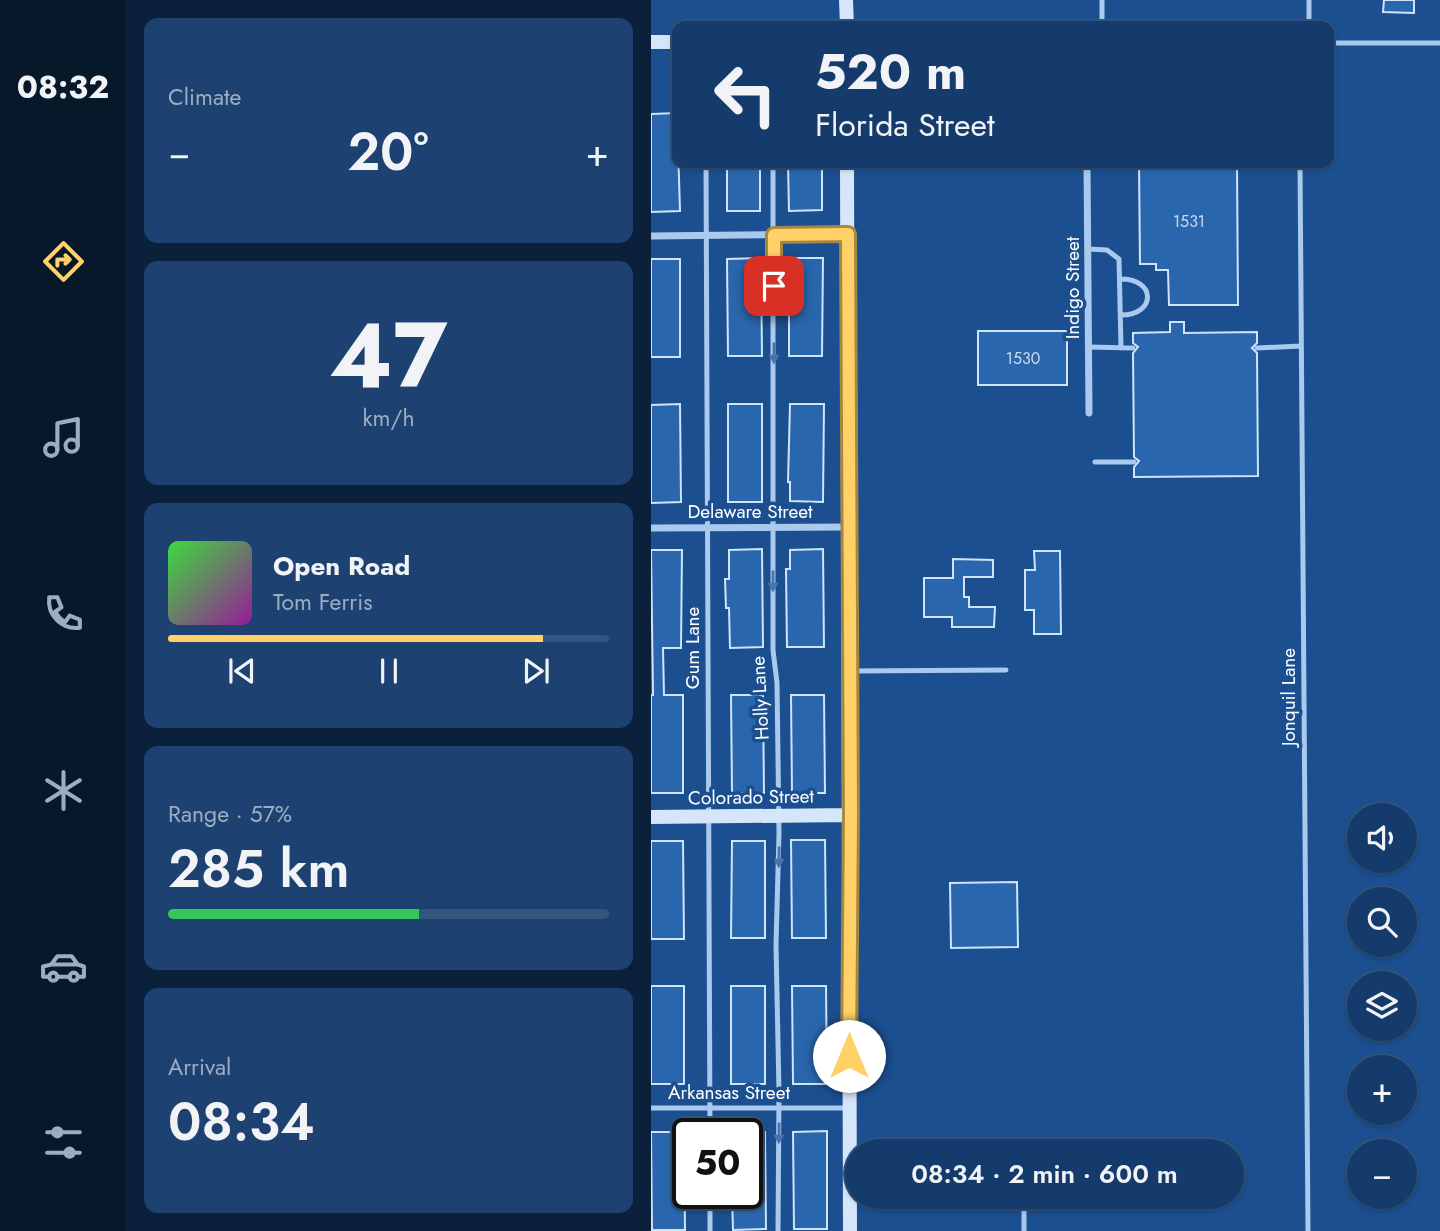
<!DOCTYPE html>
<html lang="en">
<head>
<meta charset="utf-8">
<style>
	:root { --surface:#143b6b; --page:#1d4271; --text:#f1f3f6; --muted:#9dadc1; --line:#33557e; --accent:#ffd166 }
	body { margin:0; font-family:Jost,sans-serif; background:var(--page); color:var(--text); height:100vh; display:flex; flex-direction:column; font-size:26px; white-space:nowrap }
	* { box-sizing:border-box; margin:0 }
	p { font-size:23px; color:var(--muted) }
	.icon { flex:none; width:38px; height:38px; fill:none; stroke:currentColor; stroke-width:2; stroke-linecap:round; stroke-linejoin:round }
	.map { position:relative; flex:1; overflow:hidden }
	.sheet { display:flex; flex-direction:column; gap:18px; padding:18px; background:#0b203b; width:525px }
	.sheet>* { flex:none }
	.hud { position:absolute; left:21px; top:21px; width:662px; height:147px; border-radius:14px; box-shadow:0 2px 5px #0004,0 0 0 2px var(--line); background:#143b6b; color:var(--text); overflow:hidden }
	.fabs { position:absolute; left:696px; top:803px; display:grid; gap:14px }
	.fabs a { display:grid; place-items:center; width:70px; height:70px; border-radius:50%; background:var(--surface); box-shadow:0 2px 5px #0004,0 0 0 2px var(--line); font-size:35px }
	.speed { position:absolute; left:21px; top:1118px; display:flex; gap:14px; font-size:35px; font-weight:700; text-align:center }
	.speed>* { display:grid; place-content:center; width:91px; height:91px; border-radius:50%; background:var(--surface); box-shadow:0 2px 5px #0004,0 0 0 2px var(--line); line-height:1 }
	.speed .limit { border:4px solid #111; border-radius:10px; background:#fff; color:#111 }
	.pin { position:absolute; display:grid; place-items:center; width:60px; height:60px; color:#fff; margin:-30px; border-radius:14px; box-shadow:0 4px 10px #0006 }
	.me { position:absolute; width:77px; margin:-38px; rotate:0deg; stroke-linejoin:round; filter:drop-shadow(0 0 5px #0008) }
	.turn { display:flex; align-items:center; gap:24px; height:147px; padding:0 28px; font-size:32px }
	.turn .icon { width:91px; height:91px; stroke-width:2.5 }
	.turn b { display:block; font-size:49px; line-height:60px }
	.big { font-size:52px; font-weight:600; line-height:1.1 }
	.sheet .widget { flex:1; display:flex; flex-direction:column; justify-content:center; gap:10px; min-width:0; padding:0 24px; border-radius:14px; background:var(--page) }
	.sheet .dial { align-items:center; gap:0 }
	.dial b { font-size:91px; line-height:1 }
	.song { display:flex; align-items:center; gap:21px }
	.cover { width:84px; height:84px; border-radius:10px; background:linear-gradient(135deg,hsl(120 70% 55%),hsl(300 70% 35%)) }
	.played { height:7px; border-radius:4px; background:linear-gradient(90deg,var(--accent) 85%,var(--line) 85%) }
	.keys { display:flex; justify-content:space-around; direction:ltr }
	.heat { display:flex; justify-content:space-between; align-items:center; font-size:38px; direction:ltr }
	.charge { height:10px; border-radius:5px; background:linear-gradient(90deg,#34c759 57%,var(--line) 0) }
	.trip { position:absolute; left:194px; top:1139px; width:399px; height:70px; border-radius:35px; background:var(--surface); box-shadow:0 2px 5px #0004,0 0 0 2px var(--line); font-weight:600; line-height:70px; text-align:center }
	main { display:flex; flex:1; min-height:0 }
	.dock { display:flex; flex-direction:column; width:126px; justify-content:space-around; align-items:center; background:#08182b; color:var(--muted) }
	.dock .icon { width:49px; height:49px }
	.dock .selected { color:var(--accent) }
	.dock b { font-size:32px; color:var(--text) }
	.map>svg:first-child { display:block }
	.building { fill:#2a66ad; stroke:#cfe3fa; stroke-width:2 }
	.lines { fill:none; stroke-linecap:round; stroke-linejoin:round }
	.lane { stroke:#a9c9ee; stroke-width:5 }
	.street { stroke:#a9c9ee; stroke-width:7 }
	.secondary { stroke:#d6e6fa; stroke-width:14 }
	.oneway { fill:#4674ac }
	.route-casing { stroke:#a68842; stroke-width:18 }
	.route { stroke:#ffd166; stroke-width:12 }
	.labels { text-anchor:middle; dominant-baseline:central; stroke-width:7; stroke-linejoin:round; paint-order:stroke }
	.number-label { font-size:16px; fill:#cad9ea }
	.street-label { font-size:19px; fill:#fff; stroke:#1b4f8f }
</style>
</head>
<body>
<main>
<nav class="dock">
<b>08:32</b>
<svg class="icon selected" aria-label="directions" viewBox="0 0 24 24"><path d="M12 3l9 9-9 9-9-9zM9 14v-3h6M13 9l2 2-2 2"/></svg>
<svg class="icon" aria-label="music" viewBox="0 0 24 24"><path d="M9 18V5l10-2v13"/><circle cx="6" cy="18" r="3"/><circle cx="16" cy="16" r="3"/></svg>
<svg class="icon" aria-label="phone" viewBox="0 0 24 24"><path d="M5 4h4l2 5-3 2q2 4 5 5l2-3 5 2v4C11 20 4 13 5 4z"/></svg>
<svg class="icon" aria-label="climate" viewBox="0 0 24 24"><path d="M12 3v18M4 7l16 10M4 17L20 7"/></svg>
<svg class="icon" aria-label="car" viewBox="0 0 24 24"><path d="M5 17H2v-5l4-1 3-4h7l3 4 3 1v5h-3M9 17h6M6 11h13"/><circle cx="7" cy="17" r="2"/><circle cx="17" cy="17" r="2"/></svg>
<svg class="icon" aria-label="filters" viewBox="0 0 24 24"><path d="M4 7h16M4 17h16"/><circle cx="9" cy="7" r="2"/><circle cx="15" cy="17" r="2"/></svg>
</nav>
<section class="sheet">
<div class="widget"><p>Climate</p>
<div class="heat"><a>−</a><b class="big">20°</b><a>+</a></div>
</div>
<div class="widget dial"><b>47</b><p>km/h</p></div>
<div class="widget">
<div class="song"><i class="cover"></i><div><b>Open Road</b><p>Tom Ferris</p></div></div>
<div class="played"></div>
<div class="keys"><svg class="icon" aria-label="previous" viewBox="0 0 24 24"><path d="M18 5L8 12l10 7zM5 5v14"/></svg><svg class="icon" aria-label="pause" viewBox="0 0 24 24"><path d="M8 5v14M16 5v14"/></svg><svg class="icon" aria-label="next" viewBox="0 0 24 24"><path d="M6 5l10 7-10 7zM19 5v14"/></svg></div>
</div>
<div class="widget"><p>Range · 57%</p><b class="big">285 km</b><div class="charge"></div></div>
<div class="widget"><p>Arrival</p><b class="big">08:34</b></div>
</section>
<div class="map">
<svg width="789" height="1231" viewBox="0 0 789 1231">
	<rect width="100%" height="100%" fill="#1b4f8f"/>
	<path class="building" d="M733 0H763V13L732 12Z
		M26 113 29 211 0 212V114Z
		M76 163H109V211H76Z
		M137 163H171V210L138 211Z
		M488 163H586L587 305H518L517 270H505V264H489Z
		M110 258 111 356H77L76 259Z
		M138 258H172L171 356H138Z
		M0 259H29V357H0Z
		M519 322H533V333L606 332V343L601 348 606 353 607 476 483 477V467L488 461 483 457 482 353 487 347 482 343V333L519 332Z
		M327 331H416V385H327Z
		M29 404 30 502 0 503V405Z
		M77 404H111V502H77Z
		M139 404H173L172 502 139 501V482H137Z
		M111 549 112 647 79 648 78 608H75L74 579H78V550Z
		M172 549 173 647H136L135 569H139V550Z
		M0 550H31L30 648H12L13 695H32V793H0V695H2Z
		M383 551H409L410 634H383V610H374V570H384Z
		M302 559 342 560V577H313V597H318V607H344L343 627H301V617H273V578H302Z
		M80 695H112L113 793H81Z
		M140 695H173L174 793H141Z
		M140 840H174L175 938H141Z
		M0 841H32L33 939H0Z
		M81 841H114V938H80Z
		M366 882 367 947 300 948 299 883Z
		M0 986H33V1084H0Z
		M80 986H114V1084H80Z
		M141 986H175L176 1084H142Z
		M176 1131V1229H143L142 1132Z
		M0 1132H33L34 1230H1Z
		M96 1132H114L115 1229 82 1230 81 1194H96Z"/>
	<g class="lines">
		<path class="lane" d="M451 0V26
			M658 0V26
			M677 43H789
			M55 163 59 1134
			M122 163V650L126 683 128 833 125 945 128 1092 127 1231
			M649 163 657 1231
			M437 249 456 250 468 259 470 348
			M469 279C505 278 506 315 470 315
			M437 347 482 348
			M606 348 650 346
			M444 462H483
			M200 671 355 670
			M0 1108H196
			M59 1194V1231
			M373 1203V1231"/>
		<path class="street" d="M436 163 438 413
			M0 236 196 234
			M0 528 198 527"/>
		<path class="secondary" d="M195 0 196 26
			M0 42H26
			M196 163 199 1231
			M0 817 200 815"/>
	</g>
	<defs><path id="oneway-solid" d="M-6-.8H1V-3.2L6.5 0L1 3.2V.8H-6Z" transform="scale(1.75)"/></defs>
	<g class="oneway">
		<use href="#oneway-solid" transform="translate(123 353) rotate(90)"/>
		<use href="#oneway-solid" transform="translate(122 581) rotate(90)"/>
		<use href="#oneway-solid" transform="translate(128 857) rotate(91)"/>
		<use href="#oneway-solid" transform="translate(128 1133) rotate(91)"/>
	</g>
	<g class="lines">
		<defs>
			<path id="route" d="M123 286V235L197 234 200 815 198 1056"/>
		</defs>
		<use href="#route" class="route-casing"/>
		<use href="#route" class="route"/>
	</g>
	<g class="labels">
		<g class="number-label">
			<text x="538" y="221">1531</text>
			<text x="372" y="358">1530</text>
		</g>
		<g class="street-label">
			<text transform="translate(421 288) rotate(-90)">Indigo Street</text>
			<text x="99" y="511">Delaware Street</text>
			<text transform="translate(41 648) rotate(-90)">Gum Lane</text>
			<text transform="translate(637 697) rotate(-90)">Jonquil Lane</text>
			<text transform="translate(109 698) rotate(-93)">Holly Lane</text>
			<text transform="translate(100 797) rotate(-1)">Colorado Street</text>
			<text x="78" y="1092">Arkansas Street</text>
		</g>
	</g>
</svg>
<div class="fabs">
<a><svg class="icon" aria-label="sound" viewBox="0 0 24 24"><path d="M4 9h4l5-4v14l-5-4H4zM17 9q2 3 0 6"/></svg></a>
<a><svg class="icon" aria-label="search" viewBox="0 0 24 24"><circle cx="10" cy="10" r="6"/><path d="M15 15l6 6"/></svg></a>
<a><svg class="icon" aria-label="layers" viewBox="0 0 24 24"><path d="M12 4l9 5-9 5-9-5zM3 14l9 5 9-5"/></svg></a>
<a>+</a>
<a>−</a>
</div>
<div class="speed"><div class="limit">50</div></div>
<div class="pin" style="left:123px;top:286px;background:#d93025"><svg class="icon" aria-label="arrive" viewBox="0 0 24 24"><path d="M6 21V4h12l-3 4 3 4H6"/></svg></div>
<svg class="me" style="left:198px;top:1056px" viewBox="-20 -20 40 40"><circle r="19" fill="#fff"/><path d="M0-13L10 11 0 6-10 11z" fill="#ffd166"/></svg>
<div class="trip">08:34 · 2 min · 600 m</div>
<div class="hud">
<div class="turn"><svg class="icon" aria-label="left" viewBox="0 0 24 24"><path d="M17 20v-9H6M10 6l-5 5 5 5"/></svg><div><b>520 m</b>Florida Street</div></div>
</div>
</div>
</main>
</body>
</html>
